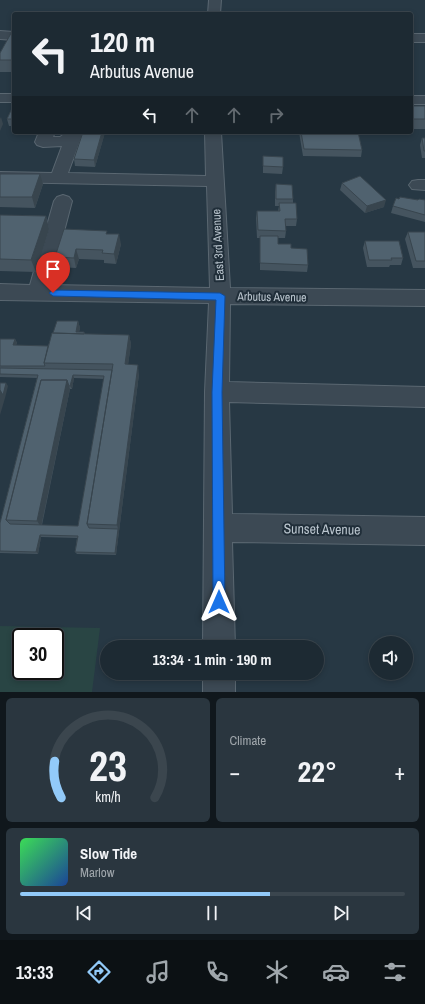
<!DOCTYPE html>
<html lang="en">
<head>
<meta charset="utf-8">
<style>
	:root { --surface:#1d2a33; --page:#2a363f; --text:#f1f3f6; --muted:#a0a7ac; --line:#3b464e; --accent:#92caf9 }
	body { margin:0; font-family:"Archivo Narrow",sans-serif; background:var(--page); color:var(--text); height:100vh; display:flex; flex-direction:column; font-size:15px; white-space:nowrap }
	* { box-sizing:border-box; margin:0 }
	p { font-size:13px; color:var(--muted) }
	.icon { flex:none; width:22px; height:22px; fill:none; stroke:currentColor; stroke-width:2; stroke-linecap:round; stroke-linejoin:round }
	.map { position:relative; height:692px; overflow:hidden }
	.sheet { display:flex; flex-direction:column; gap:6px; padding:6px; background:#10171c; flex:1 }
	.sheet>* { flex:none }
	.hud { position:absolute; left:12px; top:12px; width:401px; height:122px; border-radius:4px; box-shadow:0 2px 6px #0003,0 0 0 1px var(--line); background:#1d2a33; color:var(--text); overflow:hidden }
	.tools { position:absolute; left:369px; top:636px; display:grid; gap:8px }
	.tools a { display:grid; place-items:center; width:44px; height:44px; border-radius:50%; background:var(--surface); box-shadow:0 2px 6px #0003,0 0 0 1px var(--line); font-size:20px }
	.speed { position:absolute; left:12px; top:628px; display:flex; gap:8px; font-size:20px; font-weight:700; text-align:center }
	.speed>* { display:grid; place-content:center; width:52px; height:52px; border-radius:50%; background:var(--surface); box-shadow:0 2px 6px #0003,0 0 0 1px var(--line); line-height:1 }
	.speed .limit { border:2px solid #111; border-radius:6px; background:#fff; color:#111 }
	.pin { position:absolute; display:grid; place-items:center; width:34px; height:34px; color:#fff; margin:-41px -17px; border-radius:50% 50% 50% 0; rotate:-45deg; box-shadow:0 0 4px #0007 }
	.pin .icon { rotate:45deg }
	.me { position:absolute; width:44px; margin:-22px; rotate:0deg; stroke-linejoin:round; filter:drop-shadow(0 0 3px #0008) }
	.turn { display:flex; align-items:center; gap:14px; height:84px; padding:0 12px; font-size:18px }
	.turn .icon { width:52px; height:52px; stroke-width:2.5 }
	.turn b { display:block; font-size:28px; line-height:34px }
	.lanes { display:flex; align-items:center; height:38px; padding:0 12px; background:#0003; justify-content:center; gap:20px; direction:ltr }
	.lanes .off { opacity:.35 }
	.big { font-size:30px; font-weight:700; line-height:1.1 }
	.sheet .tile { flex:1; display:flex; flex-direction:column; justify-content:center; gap:6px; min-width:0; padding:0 14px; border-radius:6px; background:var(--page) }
	.sheet .dial { align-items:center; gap:0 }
	.dial svg { height:104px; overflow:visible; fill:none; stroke:var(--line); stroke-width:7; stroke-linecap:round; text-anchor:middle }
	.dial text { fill:var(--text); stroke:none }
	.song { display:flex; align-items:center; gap:12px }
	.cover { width:48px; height:48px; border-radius:6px; background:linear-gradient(135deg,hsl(130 70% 55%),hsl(220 70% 35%)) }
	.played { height:4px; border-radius:2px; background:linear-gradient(90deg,var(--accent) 65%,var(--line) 65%) }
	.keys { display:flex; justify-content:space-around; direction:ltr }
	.heat { display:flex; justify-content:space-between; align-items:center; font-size:22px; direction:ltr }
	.sheet .tiles { flex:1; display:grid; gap:6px; grid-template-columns:1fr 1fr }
	.tile:last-child { grid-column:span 2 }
	.trip { position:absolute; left:100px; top:640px; width:224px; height:40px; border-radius:20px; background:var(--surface); box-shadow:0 2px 6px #0003,0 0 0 1px var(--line); font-weight:700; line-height:40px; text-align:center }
	.dock { display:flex; height:64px; justify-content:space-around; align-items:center; background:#0c1114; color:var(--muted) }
	.dock .icon { width:28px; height:28px }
	.dock .selected { color:var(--accent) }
	.dock b { font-size:18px; color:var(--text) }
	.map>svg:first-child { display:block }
	.green { fill:#294544; fill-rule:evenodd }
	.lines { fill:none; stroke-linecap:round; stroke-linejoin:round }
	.minor-casing { stroke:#5a6771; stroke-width:2 }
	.minor { fill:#3c4954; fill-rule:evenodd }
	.wall { fill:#45545f; fill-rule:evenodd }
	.shaded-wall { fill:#38454e }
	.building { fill:#50626f; stroke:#38454e; fill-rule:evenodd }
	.route { fill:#1a73e8; stroke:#114b97 }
	.labels { text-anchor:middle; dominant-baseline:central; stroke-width:4; stroke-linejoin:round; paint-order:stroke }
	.street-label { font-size:12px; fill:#b9c4cd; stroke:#202e39 }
	.near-street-label { font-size:14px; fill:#b9c4cd; stroke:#202e39 }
</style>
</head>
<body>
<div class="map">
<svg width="425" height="692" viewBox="0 0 425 692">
	<rect width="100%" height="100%" fill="#273844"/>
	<path class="green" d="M0 626 100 628 92 692H0ZM21 637H55V671H21Z"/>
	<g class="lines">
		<defs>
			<path id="minor" d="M209 0H221L220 14H208Z
				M0 31 14 32V40L0 39Z
				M411 34H425V42H411Z
				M0 94H14V102H0Z
				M411 96H425V104H411Z
				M39 132H55L53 137H60L67 132H83L68 173 206 176 205 132H221L230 288 425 290V306L230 304 229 382 425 387V407L229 402 232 514 425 517V545L232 542 235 647H203L205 392 209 303 0 300V284L30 285 54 201 57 197 63 195 69 197 72 201 50 285 210 288 207 186 0 182V172L52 173 62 146 43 147 37 145 35 142Z
				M418 180H425V190L412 189 409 185 412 181Z
				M203 673H235V692H203Z"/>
		</defs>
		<use href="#minor" class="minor-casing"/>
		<use href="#minor" class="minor"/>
	</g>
	<path class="wall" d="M14 28V72H0V53Z
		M14 106V126H9L7 119Z
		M411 106H425V129H411Z
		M83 132H105L95 167 75 166 74 159Z
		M299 132H358L362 150 361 157 303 156Z
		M422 138H425V158H422L420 145Z
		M263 156 283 167 282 174 263 173Z
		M0 174 43 184 35 208 0 207Z
		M342 183 384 207 365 213 340 190Z
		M276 184 293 199V203L297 219 296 226H285L286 231 285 238H278V244L291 248 308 265 307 272 260 270V238H257L256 218 257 211H278L279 206H275V192Z
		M399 199 425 200V222L391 213 393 206Z
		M0 215 46 216 49 229 36 272 0 271Z
		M408 232H425V268H413L405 239Z
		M107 234 121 244 116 264 104 263V260L79 259 76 268 58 267 55 257Z
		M365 241 403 258 401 265H390L389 267H367L363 248Z
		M78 321 80 328 79 332H84L85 334 129 335 131 344 128 364 139 374 116 555 77 554 75 552 77 538 41 537 38 554 0 553V523L37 378 0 377V339H15L17 343 16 345 48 346 53 333ZM74 378 104 379 78 526 42 525 70 389H72Z"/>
	<path class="shaded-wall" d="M1 117 3 124 0 131V119Z
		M102 132H105V133L95 167 94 160Z
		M40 174 43 184 35 208 32 197Z
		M386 200 384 207 365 213 367 206Z
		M46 216 49 229 36 272 31 260Z
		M119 234 121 244 116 264 114 254Z
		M76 249 79 259 76 268 74 258Z
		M78 321 80 328 78 337 76 332Z
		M129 335 131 344 127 373 125 364Z
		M15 339 17 343 15 348 13 345Z
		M138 365 139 374 116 555 115 553 118 529 117 525Z
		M73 375 74 378 72 389 70 386Z
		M67 380 70 389 41 527 37 521Z
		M6 383 8 386 5 398 3 395Z
		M0 390 5 398 0 415Z
		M40 535 41 537 38 554 36 552Z"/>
	<path class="building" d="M14 28V60H0V53Z
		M13 106H14V119H7Z
		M411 106H425V119H411Z
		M83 132H102L94 160 74 159Z
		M301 132H358L362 150 304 149Z
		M422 138H425V151H424Z
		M263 156 283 157V167L263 166Z
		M0 174H40L32 197H0Z
		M360 176 386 200 367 206 342 183Z
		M276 184 292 185 293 199H276Z
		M400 197 418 200 419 199 425 200V215L393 206 396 198 399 199Z
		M279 203H296L297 219H285L286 231 258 230 257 211H280Z
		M0 215 46 216 31 260 0 259Z
		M64 229 107 231 106 234H119L114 254 102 253 103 250 76 249 74 258 55 257Z
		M408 232H425V261H416Z
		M260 236H278V244H291V248L307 249 308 265 260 263Z
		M365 241H399L403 258H391L392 260H369Z
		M57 321H78L76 332H84V334L53 333Z
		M52 333 129 335 125 364 138 365 117 525 87 524 113 364 44 363Z
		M0 339H15L13 345 48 346 44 363 45 366H0Z
		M0 368 112 370 87 524 89 528 118 529 115 553 75 552 78 536 40 535 36 552 0 551V523L38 375 0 374ZM73 375 104 376 78 526 10 524 6 520 41 380H67L69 386H70Z
		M41 380H67L37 521 6 520Z
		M0 383H6L3 395 0 390Z"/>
	<path class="route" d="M53 290 220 293 225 296 222 392 225 602 223 607 219 608 215 607 213 602 212 392 216 300 53 296 49 293Z"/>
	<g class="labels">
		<g class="street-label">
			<text transform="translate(218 245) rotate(-93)">East 3rd Avenue</text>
			<text transform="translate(272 297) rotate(1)">Arbutus Avenue</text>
		</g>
		<g class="near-street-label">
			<text transform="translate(322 529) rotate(1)">Sunset Avenue</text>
		</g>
	</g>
</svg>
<div class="tools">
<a><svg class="icon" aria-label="sound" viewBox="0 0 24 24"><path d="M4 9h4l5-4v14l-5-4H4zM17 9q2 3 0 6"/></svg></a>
</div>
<div class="speed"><div class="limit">30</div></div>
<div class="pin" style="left:53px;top:293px;background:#d93025"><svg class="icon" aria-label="arrive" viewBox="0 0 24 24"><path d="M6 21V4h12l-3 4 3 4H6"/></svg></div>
<svg class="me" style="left:219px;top:602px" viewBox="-20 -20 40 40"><path d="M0-17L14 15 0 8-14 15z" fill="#1a73e8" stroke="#fff" stroke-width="4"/></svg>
<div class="trip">13:34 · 1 min · 190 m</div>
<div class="hud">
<div class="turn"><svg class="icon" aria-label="left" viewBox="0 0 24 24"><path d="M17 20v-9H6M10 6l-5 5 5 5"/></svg><div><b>120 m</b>Arbutus Avenue</div></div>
<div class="lanes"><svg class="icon" aria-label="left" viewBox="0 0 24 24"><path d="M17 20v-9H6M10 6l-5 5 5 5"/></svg><svg class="icon off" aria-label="ahead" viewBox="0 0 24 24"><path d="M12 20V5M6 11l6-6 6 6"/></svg><svg class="icon off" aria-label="ahead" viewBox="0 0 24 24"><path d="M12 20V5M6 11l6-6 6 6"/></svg><svg class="icon off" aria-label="right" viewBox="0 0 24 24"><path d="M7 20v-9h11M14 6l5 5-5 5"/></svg></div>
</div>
</div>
<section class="sheet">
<div class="tiles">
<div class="tile dial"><svg viewBox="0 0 100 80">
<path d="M14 69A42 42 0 1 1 86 69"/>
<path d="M14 69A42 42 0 0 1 9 41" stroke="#92caf9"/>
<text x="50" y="56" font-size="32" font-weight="700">23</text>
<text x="50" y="72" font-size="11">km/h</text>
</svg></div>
<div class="tile"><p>Climate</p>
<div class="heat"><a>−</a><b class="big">22°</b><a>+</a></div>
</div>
<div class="tile">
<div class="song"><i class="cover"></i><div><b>Slow Tide</b><p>Marlow</p></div></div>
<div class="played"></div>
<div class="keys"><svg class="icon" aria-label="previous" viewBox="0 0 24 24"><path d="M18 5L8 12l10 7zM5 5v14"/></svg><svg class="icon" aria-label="pause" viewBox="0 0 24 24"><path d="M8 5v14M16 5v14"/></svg><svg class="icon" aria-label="next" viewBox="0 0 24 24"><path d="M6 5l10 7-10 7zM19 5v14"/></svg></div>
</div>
</div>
</section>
<nav class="dock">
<b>13:33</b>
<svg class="icon selected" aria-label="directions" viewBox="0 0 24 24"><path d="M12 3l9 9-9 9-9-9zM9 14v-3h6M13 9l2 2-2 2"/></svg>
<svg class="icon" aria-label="music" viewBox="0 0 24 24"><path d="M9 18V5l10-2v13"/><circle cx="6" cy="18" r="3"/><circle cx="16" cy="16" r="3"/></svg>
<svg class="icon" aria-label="phone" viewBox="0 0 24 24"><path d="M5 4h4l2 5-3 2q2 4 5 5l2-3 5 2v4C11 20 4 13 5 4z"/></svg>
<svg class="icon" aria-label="climate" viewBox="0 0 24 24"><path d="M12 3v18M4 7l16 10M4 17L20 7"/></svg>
<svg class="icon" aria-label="car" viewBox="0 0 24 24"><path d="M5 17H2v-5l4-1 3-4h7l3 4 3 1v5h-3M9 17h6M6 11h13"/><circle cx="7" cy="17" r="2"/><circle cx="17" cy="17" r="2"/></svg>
<svg class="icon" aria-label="filters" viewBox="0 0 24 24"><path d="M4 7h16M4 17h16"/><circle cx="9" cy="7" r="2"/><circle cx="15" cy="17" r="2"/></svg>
</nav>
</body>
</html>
